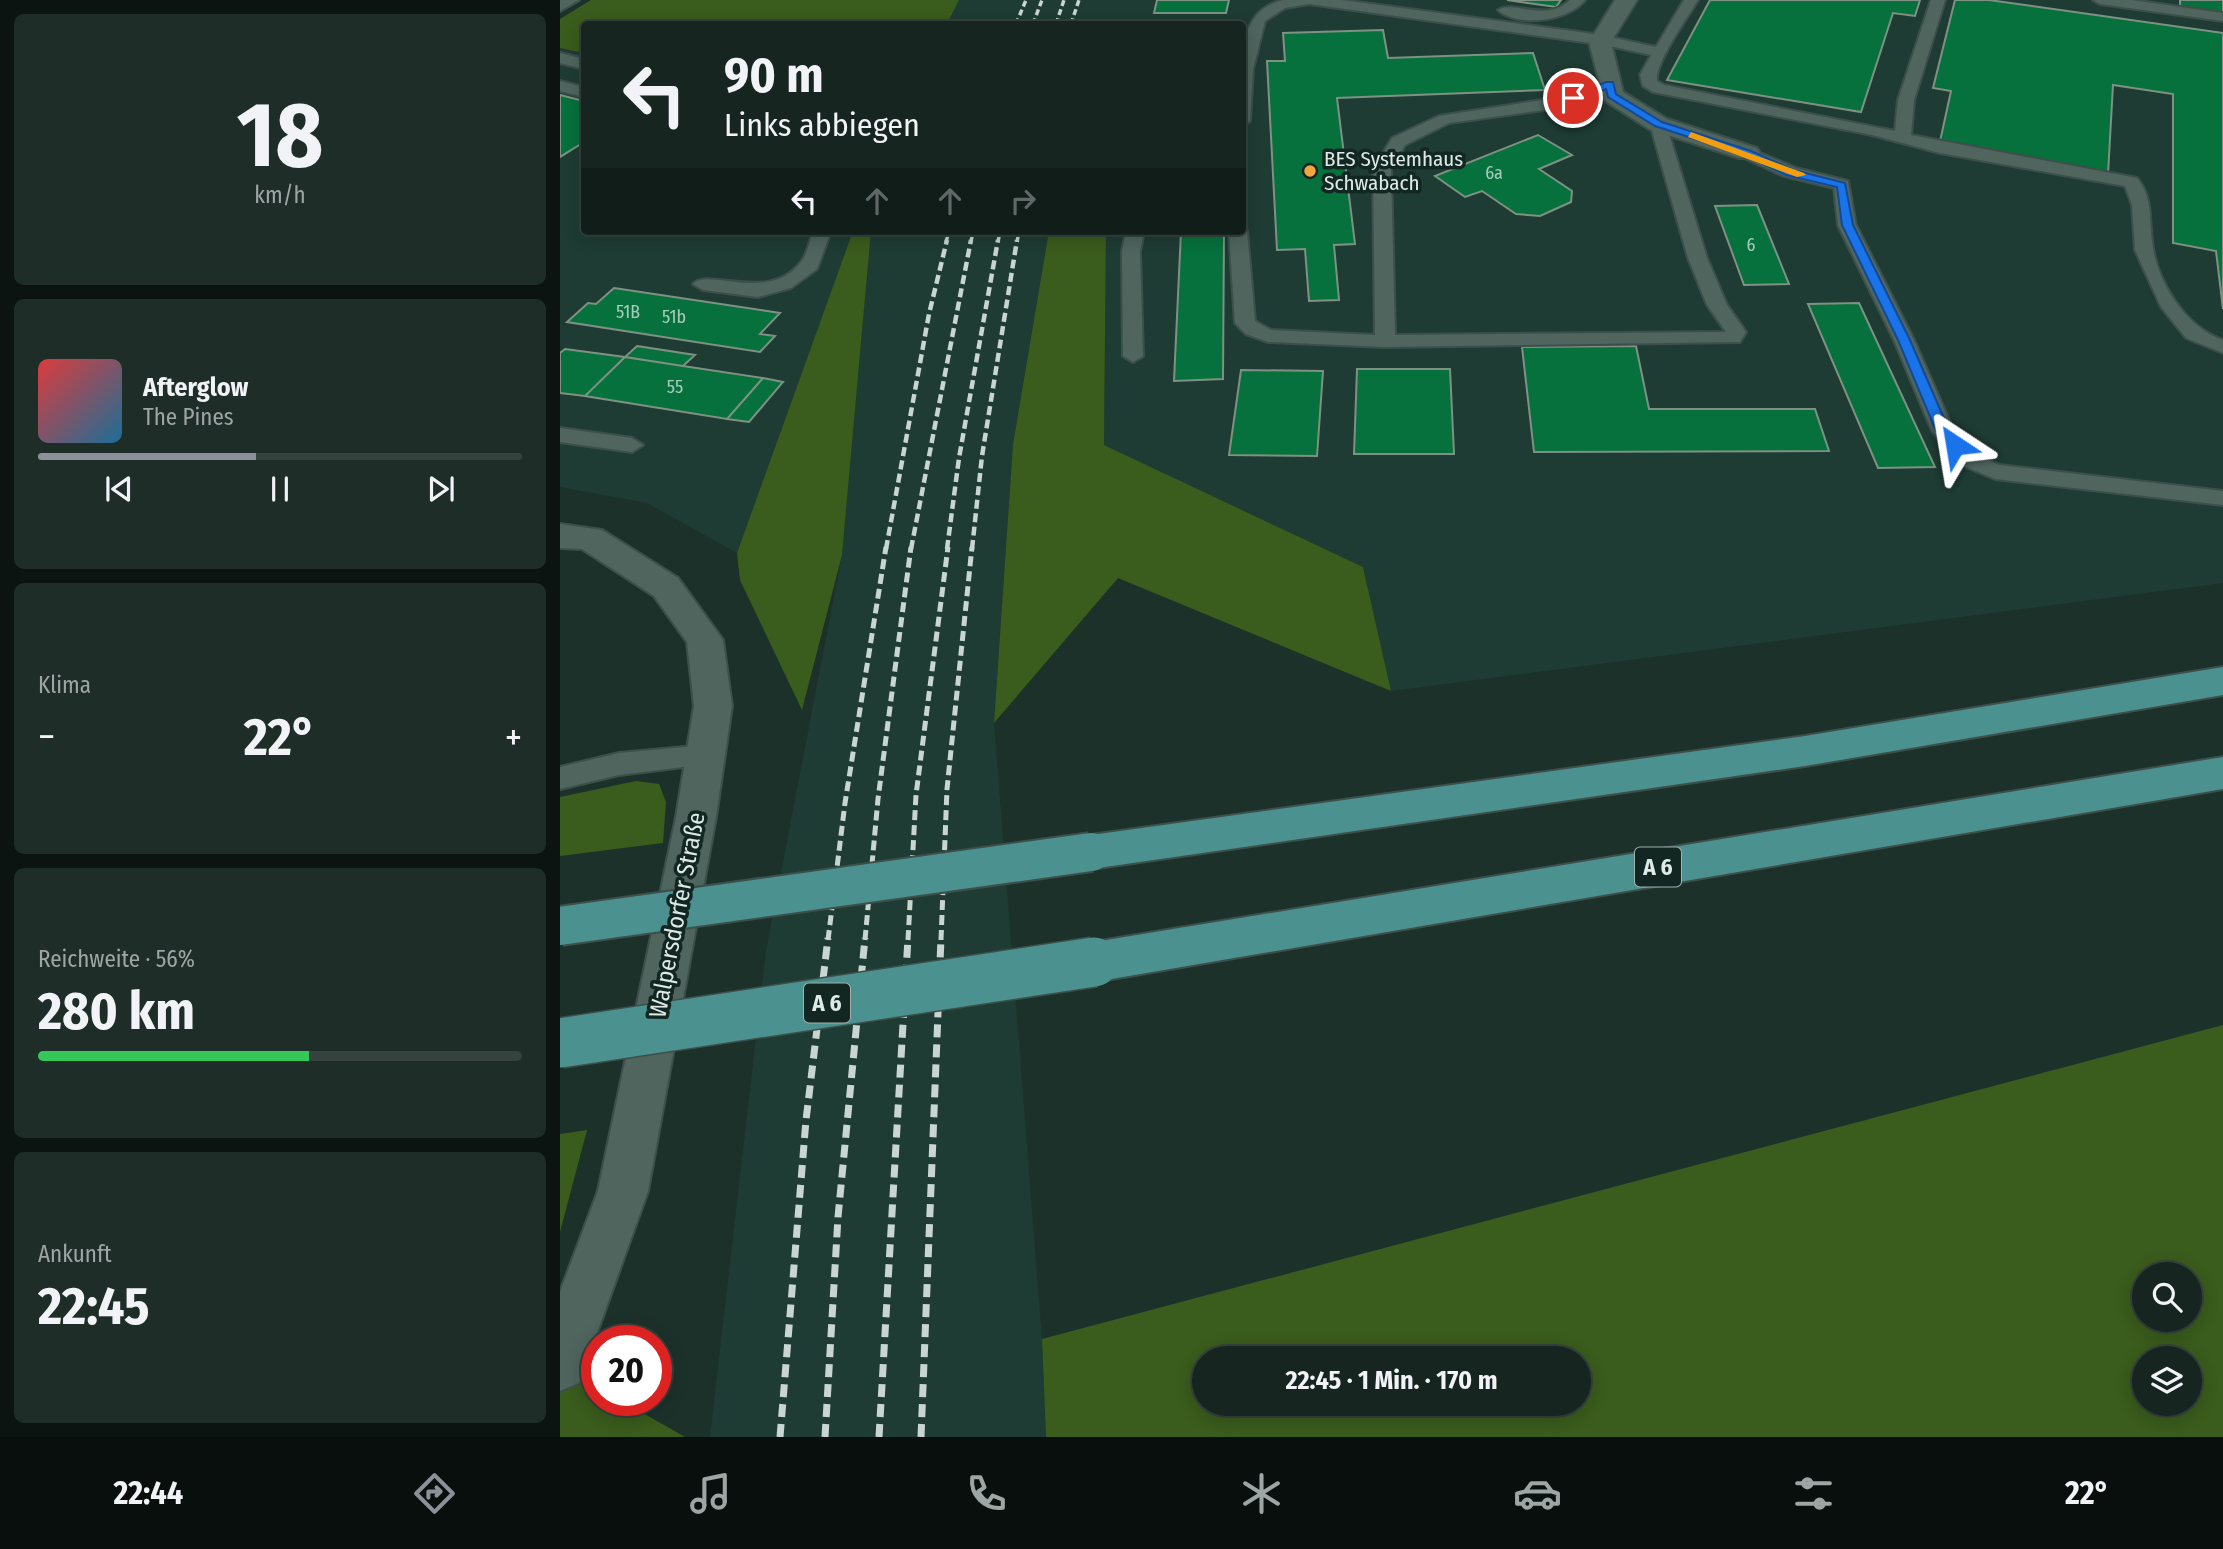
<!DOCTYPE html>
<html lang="de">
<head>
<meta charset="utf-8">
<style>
	:root { --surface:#162520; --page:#1f2d29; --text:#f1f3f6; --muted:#9ea5a5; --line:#35423e; --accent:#8c9099 }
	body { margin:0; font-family:"Fira Sans Condensed",sans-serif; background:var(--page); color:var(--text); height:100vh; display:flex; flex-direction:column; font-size:26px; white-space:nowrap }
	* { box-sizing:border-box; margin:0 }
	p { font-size:23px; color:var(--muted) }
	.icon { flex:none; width:38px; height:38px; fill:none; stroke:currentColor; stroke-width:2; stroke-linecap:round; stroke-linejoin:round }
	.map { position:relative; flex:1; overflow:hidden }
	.panel { display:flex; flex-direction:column; gap:14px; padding:14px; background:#0c1412; width:560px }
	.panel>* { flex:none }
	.top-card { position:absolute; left:21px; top:21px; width:665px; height:214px; border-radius:7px; box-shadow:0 4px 18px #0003,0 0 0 2px var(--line); background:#162520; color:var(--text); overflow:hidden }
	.buttons { position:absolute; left:1572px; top:1262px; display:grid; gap:14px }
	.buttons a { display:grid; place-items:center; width:70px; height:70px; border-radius:50%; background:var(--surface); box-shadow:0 4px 18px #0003,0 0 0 2px var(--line); font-size:35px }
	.speed { position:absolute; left:21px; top:1325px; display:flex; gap:14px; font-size:35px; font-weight:700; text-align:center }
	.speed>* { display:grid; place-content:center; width:91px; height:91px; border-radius:50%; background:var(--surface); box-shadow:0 4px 18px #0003,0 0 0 2px var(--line); line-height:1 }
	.speed .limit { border:10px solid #d22; background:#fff; color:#111 }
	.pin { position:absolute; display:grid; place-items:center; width:60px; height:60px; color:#fff; margin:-30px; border:4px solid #fff; border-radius:50%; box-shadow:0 2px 7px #0007 }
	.me { position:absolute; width:77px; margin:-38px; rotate:327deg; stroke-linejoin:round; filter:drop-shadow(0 0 5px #0008) }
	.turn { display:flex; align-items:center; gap:24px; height:147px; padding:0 28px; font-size:32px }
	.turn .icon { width:91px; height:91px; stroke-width:2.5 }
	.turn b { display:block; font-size:49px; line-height:60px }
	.lanes { display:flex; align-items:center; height:66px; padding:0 28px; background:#0003; justify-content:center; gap:35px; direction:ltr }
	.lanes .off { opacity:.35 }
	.big { font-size:52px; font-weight:700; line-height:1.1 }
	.panel .tile { flex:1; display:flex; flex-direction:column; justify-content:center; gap:10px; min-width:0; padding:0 24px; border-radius:10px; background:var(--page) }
	.panel .dial { align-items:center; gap:0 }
	.dial b { font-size:91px; line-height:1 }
	.song { display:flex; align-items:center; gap:21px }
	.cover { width:84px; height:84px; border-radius:10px; background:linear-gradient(135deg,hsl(0 70% 55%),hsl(200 70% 35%)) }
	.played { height:7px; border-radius:4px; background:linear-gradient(90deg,var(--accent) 45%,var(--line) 45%) }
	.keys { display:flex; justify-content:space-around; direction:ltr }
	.heat { display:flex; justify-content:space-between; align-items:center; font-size:38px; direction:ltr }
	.charge { height:10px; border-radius:5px; background:linear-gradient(90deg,#34c759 56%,var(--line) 0) }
	.trip { position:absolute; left:632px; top:1346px; width:399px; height:70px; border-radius:35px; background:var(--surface); box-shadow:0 4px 18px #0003,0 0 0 2px var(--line); font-weight:700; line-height:70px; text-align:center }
	.dock { display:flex; height:112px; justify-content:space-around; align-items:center; background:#090f0d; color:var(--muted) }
	.dock .icon { width:49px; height:49px }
	.dock .on { color:var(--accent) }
	.dock b { font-size:32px; color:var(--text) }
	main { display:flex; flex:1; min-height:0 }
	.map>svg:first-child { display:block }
	.built { fill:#1e3c34 }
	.green { fill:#3a5c1c; fill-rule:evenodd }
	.building { fill:#06713c; stroke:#7f9183; stroke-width:2 }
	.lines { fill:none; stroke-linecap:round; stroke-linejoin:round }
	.service-casing { stroke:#3d4f4b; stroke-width:4 }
	.minor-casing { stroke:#3d4f4b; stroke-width:4 }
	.motorway-casing { stroke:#3d4f4b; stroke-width:4 }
	.service { fill:#4f655e; fill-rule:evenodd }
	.minor { fill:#4f655e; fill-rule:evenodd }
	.motorway { fill:#4b9190; fill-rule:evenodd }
	.rail-far3 { stroke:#c8d5d0; stroke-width:3.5; stroke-dasharray:6 3.5; stroke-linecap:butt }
	.rail-far2 { stroke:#c8d5d0; stroke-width:4.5; stroke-dasharray:9 4.5; stroke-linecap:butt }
	.rail-far1 { stroke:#c8d5d0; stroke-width:5; stroke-dasharray:10 5; stroke-linecap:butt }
	.rail { stroke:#c8d5d0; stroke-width:7; stroke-dasharray:13 7; stroke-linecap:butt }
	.motorway-bridge-far1-casing { stroke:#3d4f4b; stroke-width:42; stroke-linecap:butt }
	.motorway-bridge-casing { stroke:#3d4f4b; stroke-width:52; stroke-linecap:butt }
	.motorway-bridge-far1 { stroke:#4b9190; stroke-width:38 }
	.motorway-bridge { stroke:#4b9190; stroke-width:49 }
	.route { fill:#1a73e8; stroke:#114b97; stroke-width:2 }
	.slow { fill:#f59e0b }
	.poi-dot { fill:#f1a640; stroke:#132722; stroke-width:2.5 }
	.labels { text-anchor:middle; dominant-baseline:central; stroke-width:7; stroke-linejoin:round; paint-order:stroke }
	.far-number-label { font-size:18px; fill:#a8ccbc }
	.far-poi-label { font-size:21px; fill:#deeae6; stroke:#132722; text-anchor:start }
	.shield { fill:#132722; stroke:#a1b0ab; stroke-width:2 }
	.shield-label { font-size:23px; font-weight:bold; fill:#deeae6 }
	.street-label { font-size:24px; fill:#deeae6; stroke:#132722 }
</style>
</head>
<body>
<main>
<section class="panel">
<div class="tile dial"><b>18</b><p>km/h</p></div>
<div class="tile">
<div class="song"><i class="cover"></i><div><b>Afterglow</b><p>The Pines</p></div></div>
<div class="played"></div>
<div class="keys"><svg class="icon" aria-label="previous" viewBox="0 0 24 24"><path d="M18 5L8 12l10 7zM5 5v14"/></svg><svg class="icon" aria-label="pause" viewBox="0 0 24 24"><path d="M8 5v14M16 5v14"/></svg><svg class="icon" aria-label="next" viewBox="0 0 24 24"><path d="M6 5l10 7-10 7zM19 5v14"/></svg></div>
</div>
<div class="tile"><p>Klima</p>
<div class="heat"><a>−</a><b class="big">22°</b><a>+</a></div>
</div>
<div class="tile"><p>Reichweite · 56%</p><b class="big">280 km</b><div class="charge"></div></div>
<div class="tile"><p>Ankunft</p><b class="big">22:45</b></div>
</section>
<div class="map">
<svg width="1663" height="1437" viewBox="0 0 1663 1437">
	<rect width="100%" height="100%" fill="#1d312b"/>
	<path class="built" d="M399 0H1663V583L831 691 803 567 544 445 546 231H682V24H387Z
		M0 48 24 53V231H293L177 553 87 503 0 487Z
		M311 231H489L453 444 434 723 482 1339 486 1437H150L206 951 282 555Z"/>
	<path class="green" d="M31 0H399L387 24H24V53L0 48V19Z
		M293 231H311L282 555 242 710 180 580 177 553Z
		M489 231H546L544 445 803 567 831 691 558 578 434 723 453 444Z
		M76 781 99 784 106 802 103 843 0 856V797Z
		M1663 1025V1437H486L482 1339ZM1629 1274V1320H1584V1274ZM1018 1358V1404H644V1358ZM1629 1358V1404H1584V1358Z
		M27 1130 0 1232V1134Z
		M0 1366 37 1387V1400H60L125 1437H0Z"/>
	<path class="building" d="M597 0H669L666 13H594Z
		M947 0H1001L996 7Z
		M1150 0H1360L1355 16 1333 13 1301 112 1107 80Z
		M1395 0H1429L1663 33V309L1656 251 1613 243V94L1553 85 1548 174 1379 146 1391 91 1373 88Z
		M1620 0H1663V13L1620 7Z
		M823 30 828 58 973 53 985 90 777 98 795 244 774 245 779 300 749 301 745 249 717 250 707 61H725L723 33Z
		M0 95 24 101V142L0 157Z
		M978 135 1012 155 979 169 1012 191 1011 202 980 216 956 214 922 191 905 197 875 176Z
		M1197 205 1229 284 1184 285 1155 206Z
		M621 231H664L663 379 614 381Z
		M54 288 220 313 200 334 215 336 200 352 7 322 28 303 36 304Z
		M1299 303 1375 467 1318 468 1248 304Z
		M77 346 135 355 123 366 65 357Z
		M1076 346 1089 409H1255L1269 451 974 452 962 347Z
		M5 349 65 357 25 396 0 393V353Z
		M65 357 123 366 203 378 167 419 25 396Z
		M797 369H890L894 454H794Z
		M681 370 763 371 757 456 669 455Z
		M203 378 223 382 189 422 167 419Z"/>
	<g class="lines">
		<defs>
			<path id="service" d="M723 0H782L1041 35 1096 47 1124 0H1138C1128 17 1094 64 1097 81L1104 85 1335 131 1338 100 1371 0H1385L1354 100 1351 135 1577 178C1593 198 1589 218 1592 241 1596 281 1625 327 1663 340V353L1626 338 1601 307 1575 250 1572 205 1565 186 1380 153 1312 135 1093 92 1083 86 1080 75 1091 55 1045 45 749 4 725 8 705 21 693 69 690 121 682 126C682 84 669 12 723 0Z
				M1010 0H1025C1009 21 958 28 938 10 954 0 986 23 1010 0Z
				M1533 0H1572L1663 13V21L1540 4Z
				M0 53 24 59V69L0 63Z
				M1050 80 1056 82V88L991 109 889 123 845 145 831 170 835 335 1166 332 1147 305 1128 258 1090 124 1098 119 1106 124 1147 258 1167 305 1186 332 1180 342 825 347 708 342 686 334 675 323 669 231H682V227L687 231 695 321 711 330 815 335 813 170 832 138 879 116 989 99Z
				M0 81 24 87V97L0 91Z
				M1188 148 1236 168 1288 181 1296 225 1354 340 1393 429 1415 454 1439 465 1663 491V505L1435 479 1399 464 1372 431 1334 340 1278 225 1274 188 1224 176 1182 157 1180 153Z
				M253 231H271L257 269 231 288 198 297 143 290 133 284C147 267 209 304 241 262 247 255 250 240 253 231Z
				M566 231H584L580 252 583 356 573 362 563 356 562 252Z
				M0 428 72 438 83 445 72 452 0 442Z
				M146 745 155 749 159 756 155 763 59 775 0 789V767L59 753Z"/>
			<path id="minor" d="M0 0H19L0 11Z
				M1055 0H1077L1051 42 1063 92 1107 119 1197 148 1200 153 1197 158H1179L1089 129 1044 100 1029 42Z
				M0 524 42 530 118 578 163 640 172 706 156 817 88 1191 19 1383 0 1391V1292L38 1191 116 817 134 706 127 642 94 596 22 549 0 548Z"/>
			<path id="motorway" d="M1663 667V695L1245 766 531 869 516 864 510 852 516 840 531 835 1245 736Z
				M1663 757V789L534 982 518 976 512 962 518 948 534 942Z"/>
		</defs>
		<use href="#service" class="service-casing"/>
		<use href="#minor" class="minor-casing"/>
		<use href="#motorway" class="motorway-casing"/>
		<use href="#service" class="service"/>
		<use href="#minor" class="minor"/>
		<use href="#motorway" class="motorway"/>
		<path class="rail-far3" d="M456 24 466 0
			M473 24 482 0
			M496 24 504 0
			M511 24 519 0
			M386 242 389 231
			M411 242 413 231
			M438 242 440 231
			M457 242 459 231"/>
		<path class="rail-far2" d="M326 549 369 314 387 240
			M351 549 411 240
			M387 549 399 458 438 240
			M412 549 422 456 457 240"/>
		<path class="rail-far1" d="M268 940 285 803 326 547
			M305 940 318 799 351 547
			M348 940 356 795 388 547
			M381 940 387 789 412 547"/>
		<path class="rail" d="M220 1437 246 1120 268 938
			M265 1437 278 1217 305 938
			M319 1437 348 938
			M361 1437 381 938"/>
		<defs>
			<path id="motorway-bridge-far1" d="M0 926 531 852"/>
			<path id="motorway-bridge" d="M0 1043 534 962"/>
		</defs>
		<use href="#motorway-bridge-far1" class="motorway-bridge-far1-casing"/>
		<use href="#motorway-bridge" class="motorway-bridge-casing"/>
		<use href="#motorway-bridge-far1" class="motorway-bridge-far1"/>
		<use href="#motorway-bridge" class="motorway-bridge"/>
	</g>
	<path class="route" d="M1046 82H1053L1056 94 1102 122 1191 151 1234 170 1285 183 1293 225 1350 340 1389 430 1401 445 1399 448H1390L1376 431 1338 340 1282 225 1277 187 1226 175 1184 155 1095 126 1048 97 1046 89 1013 101 1009 98Z"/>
	<path class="slow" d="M1131 132 1244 173 1246 175 1237 177 1128 137Z"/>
	<circle class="poi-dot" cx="750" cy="171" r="7"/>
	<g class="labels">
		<g class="far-number-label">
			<text x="934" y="173">6a</text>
			<text x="1191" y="245">6</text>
			<text x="68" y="312">51B</text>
			<text x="114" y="317">51b</text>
			<text x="115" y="387">55</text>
		</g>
		<g class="far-poi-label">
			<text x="764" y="159">BES Systemhaus<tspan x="764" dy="24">Schwabach</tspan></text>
		</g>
		<g class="shield">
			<rect x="1075" y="847.5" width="46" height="39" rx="5"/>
			<rect x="244" y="983.5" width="46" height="39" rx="5"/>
		</g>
		<g class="shield-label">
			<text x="1098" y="867">A 6</text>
			<text x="267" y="1003">A 6</text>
		</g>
		<g class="street-label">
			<text transform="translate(117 915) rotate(-79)">Walpersdorfer Straße</text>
		</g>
	</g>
</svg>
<div class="buttons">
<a><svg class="icon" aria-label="search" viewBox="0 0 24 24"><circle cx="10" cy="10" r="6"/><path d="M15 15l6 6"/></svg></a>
<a><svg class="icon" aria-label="layers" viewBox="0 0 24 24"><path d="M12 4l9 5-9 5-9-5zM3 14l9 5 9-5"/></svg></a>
</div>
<div class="speed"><div class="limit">20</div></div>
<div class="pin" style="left:1013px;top:98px;background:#d93025"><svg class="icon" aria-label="arrive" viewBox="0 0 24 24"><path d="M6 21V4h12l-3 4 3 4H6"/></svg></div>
<svg class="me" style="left:1395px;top:445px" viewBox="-20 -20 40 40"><path d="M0-17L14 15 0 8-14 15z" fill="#1a73e8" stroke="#fff" stroke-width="4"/></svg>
<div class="trip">22:45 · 1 Min. · 170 m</div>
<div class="top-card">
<div class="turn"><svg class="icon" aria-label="left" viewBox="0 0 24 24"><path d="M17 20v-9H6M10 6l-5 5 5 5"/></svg><div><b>90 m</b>Links abbiegen</div></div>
<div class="lanes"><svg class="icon" aria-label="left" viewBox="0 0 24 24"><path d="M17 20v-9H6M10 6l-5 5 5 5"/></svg><svg class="icon off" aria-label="ahead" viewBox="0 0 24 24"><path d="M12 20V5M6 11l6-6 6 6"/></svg><svg class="icon off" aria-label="ahead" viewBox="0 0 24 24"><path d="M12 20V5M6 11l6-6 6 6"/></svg><svg class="icon off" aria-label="right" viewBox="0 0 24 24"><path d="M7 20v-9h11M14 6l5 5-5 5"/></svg></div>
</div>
</div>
</main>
<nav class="dock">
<b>22:44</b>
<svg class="icon on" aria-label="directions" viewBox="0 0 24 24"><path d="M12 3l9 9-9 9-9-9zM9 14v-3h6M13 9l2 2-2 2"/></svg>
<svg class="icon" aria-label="music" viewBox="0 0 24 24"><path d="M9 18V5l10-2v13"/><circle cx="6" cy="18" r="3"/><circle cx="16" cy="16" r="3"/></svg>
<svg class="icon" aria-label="phone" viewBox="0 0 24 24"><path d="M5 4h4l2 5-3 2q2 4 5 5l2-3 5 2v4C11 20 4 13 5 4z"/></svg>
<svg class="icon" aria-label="climate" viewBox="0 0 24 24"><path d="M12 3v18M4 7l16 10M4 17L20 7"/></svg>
<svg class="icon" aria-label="car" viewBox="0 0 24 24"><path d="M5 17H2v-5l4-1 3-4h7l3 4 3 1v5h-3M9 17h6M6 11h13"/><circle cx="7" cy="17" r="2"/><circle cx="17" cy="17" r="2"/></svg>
<svg class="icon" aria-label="filters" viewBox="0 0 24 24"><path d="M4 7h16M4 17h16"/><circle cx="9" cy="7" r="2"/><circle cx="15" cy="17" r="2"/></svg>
<b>22°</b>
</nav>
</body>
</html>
